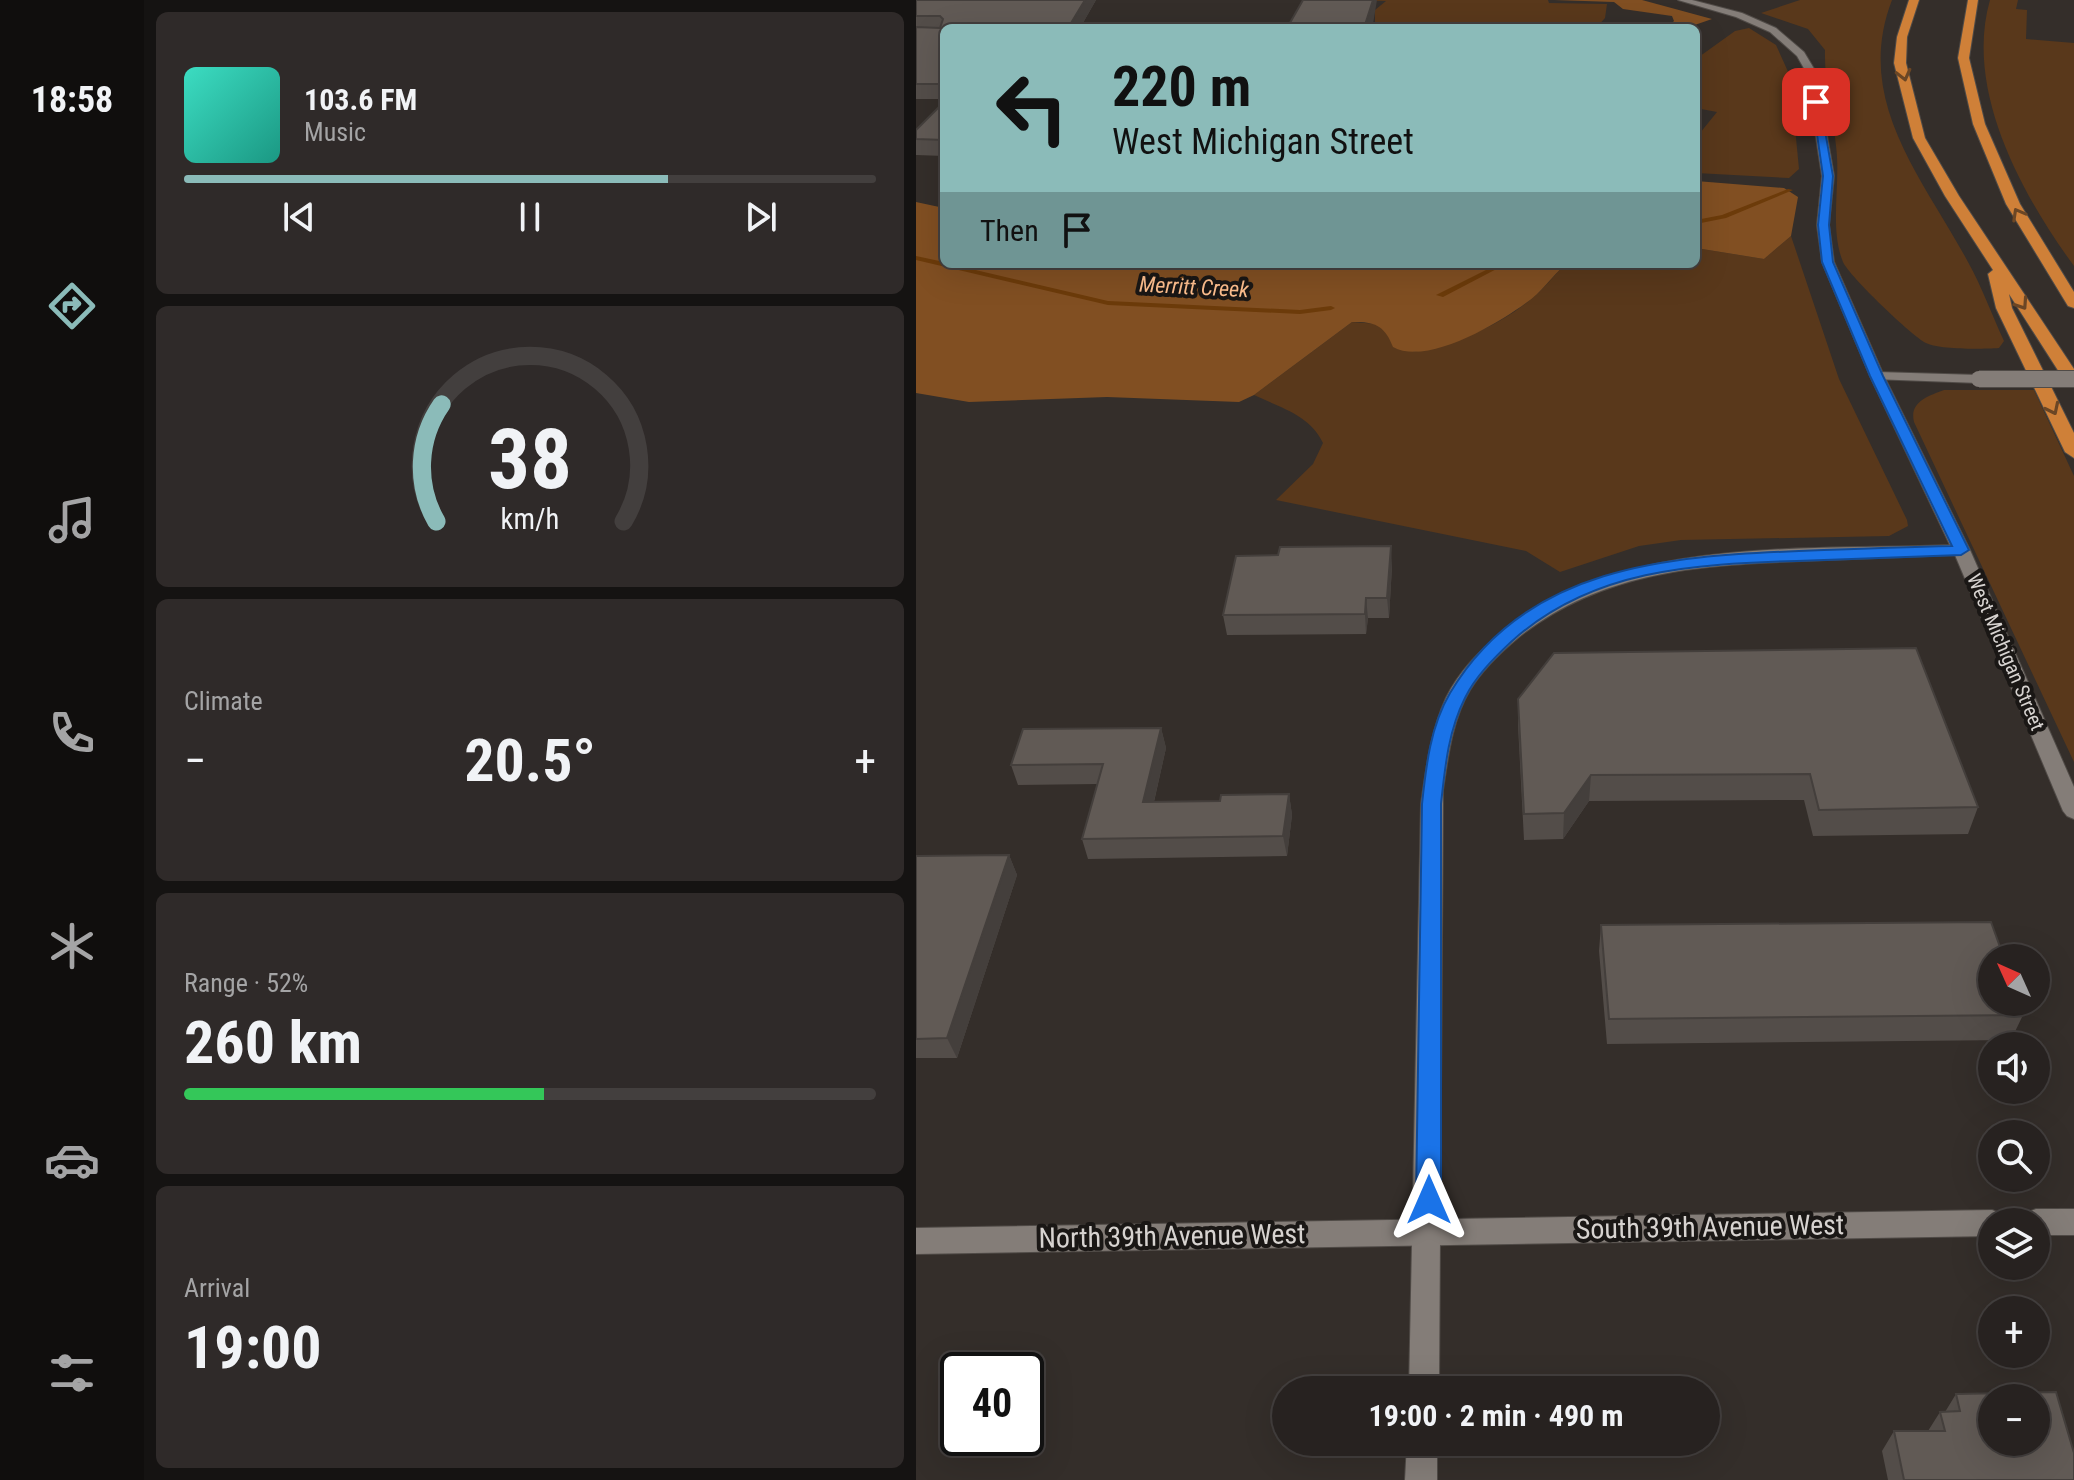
<!DOCTYPE html>
<html lang="en">
<head>
<meta charset="utf-8">
<style>
	:root { --surface:#272220; --page:#2f2a29; --text:#f1f3f6; --muted:#a4a4a5; --line:#433f3e; --accent:#8bbbb9 }
	body { margin:0; font-family:"Roboto Condensed",sans-serif; background:var(--page); color:var(--text); height:100vh; display:flex; flex-direction:column; font-size:30px; white-space:nowrap }
	* { box-sizing:border-box; margin:0 }
	p { font-size:26px; color:var(--muted) }
	.icon { flex:none; width:44px; height:44px; fill:none; stroke:currentColor; stroke-width:2; stroke-linecap:round; stroke-linejoin:round }
	.map { position:relative; flex:1; overflow:hidden }
	.sheet { display:flex; flex-direction:column; gap:12px; padding:12px; background:#151312; width:772px }
	.sheet>* { flex:none }
	.top-card { position:absolute; left:24px; top:24px; width:760px; height:244px; border-radius:12px; box-shadow:0 8px 32px #0002,0 0 0 2px var(--line); background:#8bbbb9; color:#111; overflow:hidden }
	.needle { width:52px; rotate:315deg }
	.controls { position:absolute; left:1062px; top:944px; display:grid; gap:16px }
	.controls a { display:grid; place-items:center; width:72px; height:72px; border-radius:50%; background:var(--surface); box-shadow:0 8px 32px #0002,0 0 0 2px var(--line); font-size:40px }
	.speed { position:absolute; left:24px; top:1352px; display:flex; gap:16px; font-size:40px; font-weight:700; text-align:center }
	.speed>* { display:grid; place-content:center; width:104px; height:104px; border-radius:50%; background:var(--surface); box-shadow:0 8px 32px #0002,0 0 0 2px var(--line); line-height:1 }
	.speed .limit { border:4px solid #111; border-radius:12px; background:#fff; color:#111 }
	.pin { position:absolute; display:grid; place-items:center; width:68px; height:68px; color:#fff; margin:-34px; border-radius:16px; box-shadow:0 4px 12px #0006 }
	.me { position:absolute; width:88px; margin:-44px; rotate:0deg; stroke-linejoin:round; filter:drop-shadow(0 0 6px #0008) }
	.turn { display:flex; align-items:center; gap:28px; height:168px; padding:0 40px; font-size:36px }
	.turn .icon { width:104px; height:104px; stroke-width:2.5 }
	.turn b { display:block; font-size:56px; line-height:68px }
	.then { display:flex; align-items:center; height:76px; padding:0 40px; background:#0003; gap:16px; font-size:30px }
	.big { font-size:60px; font-weight:700; line-height:1.1 }
	.sheet .widget { flex:1; display:flex; flex-direction:column; justify-content:center; gap:12px; min-width:0; padding:0 28px; border-radius:12px; background:var(--page) }
	.sheet .dial { align-items:center; gap:0 }
	.dial svg { height:208px; overflow:visible; fill:none; stroke:var(--line); stroke-width:7; stroke-linecap:round; text-anchor:middle }
	.dial text { fill:var(--text); stroke:none }
	.song { display:flex; align-items:center; gap:24px }
	.cover { width:96px; height:96px; border-radius:12px; background:linear-gradient(135deg,hsl(170 70% 55%),hsl(170 70% 35%)) }
	.played { height:8px; border-radius:4px; background:linear-gradient(90deg,var(--accent) 70%,var(--line) 70%) }
	.keys { display:flex; justify-content:space-around; direction:ltr }
	.heat { display:flex; justify-content:space-between; align-items:center; font-size:44px; direction:ltr }
	.charge { height:12px; border-radius:6px; background:linear-gradient(90deg,#34c759 52%,var(--line) 0) }
	.trip { position:absolute; left:356px; top:1376px; width:448px; height:80px; border-radius:40px; background:var(--surface); box-shadow:0 8px 32px #0002,0 0 0 2px var(--line); font-weight:700; line-height:80px; text-align:center }
	main { display:flex; flex:1; min-height:0 }
	.tab-bar { display:flex; flex-direction:column; width:144px; justify-content:space-around; align-items:center; background:#100e0d; color:var(--muted) }
	.tab-bar .icon { width:56px; height:56px }
	.tab-bar .current { color:var(--accent) }
	.tab-bar b { font-size:36px; color:var(--text) }
	.map>svg:first-child { display:block }
	.green { fill:#59381b }
	.forest { fill:#814f22 }
	.lines { fill:none; stroke-linecap:round; stroke-linejoin:round }
	.stream { fill:#6c3b0a; fill-rule:evenodd }
	.street-casing { stroke:#504b47; stroke-width:2 }
	.secondary-casing { stroke:#504b47; stroke-width:2 }
	.highway-casing { stroke:#504b47; stroke-width:2 }
	.street { fill:#847d78; fill-rule:evenodd }
	.secondary { fill:#847d78; fill-rule:evenodd }
	.highway { fill:#cf8038; fill-rule:evenodd }
	.street-bridge-casing { stroke:#504b47; stroke-width:18; stroke-linecap:butt }
	.street-bridge { stroke:#847d78; stroke-width:16 }
	.wall { fill:#534d49 }
	.shaded-wall { fill:#443f3c }
	.building { fill:#615a55; stroke:#443f3c; stroke-width:2; fill-rule:evenodd }
	.oneway { stroke:#6b4625 }
	.route { fill:#1a73e8; stroke:#114b97; stroke-width:2 }
	.labels { text-anchor:middle; dominant-baseline:central; stroke-width:8; stroke-linejoin:round; paint-order:stroke }
	.far-street-label { font-size:20px; fill:#d7d3d0; stroke:#1a1715 }
	.far-water-label { font-size:22px; font-style:italic; fill:#febf8e; stroke:#1a1715 }
	.near-street-label { font-size:28px; fill:#d7d3d0; stroke:#1a1715 }
</style>
</head>
<body>
<main>
<nav class="tab-bar">
<b>18:58</b>
<svg class="icon current" aria-label="directions" viewBox="0 0 24 24"><path d="M12 3l9 9-9 9-9-9zM9 14v-3h6M13 9l2 2-2 2"/></svg>
<svg class="icon" aria-label="music" viewBox="0 0 24 24"><path d="M9 18V5l10-2v13"/><circle cx="6" cy="18" r="3"/><circle cx="16" cy="16" r="3"/></svg>
<svg class="icon" aria-label="phone" viewBox="0 0 24 24"><path d="M5 4h4l2 5-3 2q2 4 5 5l2-3 5 2v4C11 20 4 13 5 4z"/></svg>
<svg class="icon" aria-label="climate" viewBox="0 0 24 24"><path d="M12 3v18M4 7l16 10M4 17L20 7"/></svg>
<svg class="icon" aria-label="car" viewBox="0 0 24 24"><path d="M5 17H2v-5l4-1 3-4h7l3 4 3 1v5h-3M9 17h6M6 11h13"/><circle cx="7" cy="17" r="2"/><circle cx="17" cy="17" r="2"/></svg>
<svg class="icon" aria-label="filters" viewBox="0 0 24 24"><path d="M4 7h16M4 17h16"/><circle cx="9" cy="7" r="2"/><circle cx="15" cy="17" r="2"/></svg>
</nav>
<section class="sheet">
<div class="widget">
<div class="song"><i class="cover"></i><div><b>103.6 FM</b><p>Music</p></div></div>
<div class="played"></div>
<div class="keys"><svg class="icon" aria-label="previous" viewBox="0 0 24 24"><path d="M18 5L8 12l10 7zM5 5v14"/></svg><svg class="icon" aria-label="pause" viewBox="0 0 24 24"><path d="M8 5v14M16 5v14"/></svg><svg class="icon" aria-label="next" viewBox="0 0 24 24"><path d="M6 5l10 7-10 7zM19 5v14"/></svg></div>
</div>
<div class="widget dial"><svg viewBox="0 0 100 80">
<path d="M14 69A42 42 0 1 1 86 69"/>
<path d="M14 69A42 42 0 0 1 16 24" stroke="#8bbbb9"/>
<text x="50" y="56" font-size="32" font-weight="700">38</text>
<text x="50" y="72" font-size="11">km/h</text>
</svg></div>
<div class="widget"><p>Climate</p>
<div class="heat"><a>−</a><b class="big">20.5°</b><a>+</a></div>
</div>
<div class="widget"><p>Range · 52%</p><b class="big">260 km</b><div class="charge"></div></div>
<div class="widget"><p>Arrival</p><b class="big">19:00</b></div>
</section>
<div class="map">
<svg width="1158" height="1480" viewBox="0 0 1158 1480">
	<rect width="100%" height="100%" fill="#342e2a"/>
	<path class="green" d="M416 0H632L633 3 691 4 689 18 680 28H459V10L470 1Z
		M884 0H976C937 101 1007 178 1052 262 1066 287 1076 315 1088 341L1083 348C1067 349 1024 350 1010 343 997 337 933 276 927 262 913 228 925 183 920 146 917 113 908 83 909 50L892 29 845 13Z
		M1074 0H1102L1100 9 1111 10 1110 39 1158 43V266C1106 195 1048 90 1074 0Z
		M833 28 860 45 874 76 883 169 873 178 780 173V138L801 112 780 108V59L819 31Z
		M875 236 923 379 991 520 992 526 973 536 765 540 723 546 644 572 610 551 360 500 397 464 407 443C394 415 365 408 338 395L436 322 462 324 498 352C540 343 581 327 614 300 627 290 638 275 650 264H780V248L848 259Z
		M1028 390H1118L1158 476V762L998 422C993 402 1012 396 1028 390Z"/>
	<path class="forest" d="M638 0H726L796 19 770 28H751L758 21 756 16 707 9 698 2Z
		M780 181 868 188 882 197 875 236 848 259 780 248Z
		M0 202 28 208V264H650C636 276 625 293 610 303 581 324 511 366 477 347 469 326 459 321 436 322L338 395 323 402 191 397 53 402 0 393Z"/>
	<g class="lines">
		<path class="stream" d="M872 189 877 190 810 218 780 224V220L806 215Z
			M0 256 28 262V264H34L192 301 384 310 415 306 419 308 415 310 384 314 192 305 0 260Z
			M582 264H590L527 297 520 295Z"/>
		<defs>
			<path id="street" d="M961 372 1063 375 1070 379 1063 383 956 379V373Z
				M1120 1209H1158V1235H1120V1222H1106L1110 1213Z
				M1076 1210 1086 1214 1089 1222H1076V1236L0 1254V1228Z"/>
			<path id="secondary" d="M762 0H776L826 13 860 28 888 52 900 72 918 176 913 225 918 262 968 376 1054 550 1158 787V819L1151 816 1147 811 1039 555C988 557 937 559 886 561 784 565 686 571 603 637 585 652 566 670 554 690 536 720 532 757 527 790L523 1390H493L505 804C510 768 515 731 530 698 543 671 566 648 589 630 710 535 888 551 1034 545L954 376 906 262 901 225 906 176 890 72 881 56 854 32 820 17Z
				M491 1442H521V1480H489Z"/>
			<path id="highway" d="M993 0H1003L991 37 990 63 1009 138 1043 196 1158 369V387L1152 386 1093 294 1096 308 1158 433V458L1149 452 1080 308 1072 274 1077 270 1029 196 997 138 978 63 981 37Z
				M1052 0H1062L1053 58 1069 124 1104 204 1158 292V308L1152 306 1090 204 1057 124 1042 58Z"/>
		</defs>
		<use href="#street" class="street-casing"/>
		<use href="#secondary" class="secondary-casing"/>
		<use href="#highway" class="highway-casing"/>
		<use href="#street" class="street"/>
		<use href="#secondary" class="secondary"/>
		<use href="#highway" class="highway"/>
		<defs>
			<path id="street-bridge" d="M1063 379H1158"/>
		</defs>
		<use href="#street-bridge" class="street-bridge-casing"/>
		<use href="#street-bridge" class="street-bridge"/>
	</g>
	<path class="wall" d="M0 0H180L164 28H28V99H0Z
		M28 102V156L0 155V130Z
		M476 566 473 618H452L450 634 311 635 307 615Z
		M602 699 1062 807 1052 834 897 836 888 800 673 801 647 839 608 840 602 725Z
		M245 728 250 748 238 802 304 801 373 794 376 815 371 856 172 859 166 839 181 784 102 785 95 765Z
		M93 855 101 875 41 1058H0V856Z
		M685 925 1107 1015 1095 1040 691 1044 683 951Z
		M1040 1394 1158 1480H972L966 1451 978 1431H1012L1024 1412H1029Z"/>
	<path class="shaded-wall" d="M169 0H180L164 28H152Z
		M457 0H461L457 24 455 28H448Z
		M475 546 476 566 473 618 471 598Z
		M450 598 452 618 450 634 449 614Z
		M245 728 250 748 233 823 227 802Z
		M675 775 673 801 647 839 648 813Z
		M373 794 376 815 371 856 367 836Z
		M93 855 101 875 41 1058 31 1038Z"/>
	<path class="building" d="M0 0H169L152 28H28V84H0V27L24 28 27 19 24 16H0Z
		M387 0H457L448 28H371Z
		M28 102V140L0 139V130Z
		M475 546 471 598H450L449 614 307 615 320 556 362 555 364 547Z
		M1000 648 1062 807 903 810 894 774 675 775 648 813 608 814 602 699 638 653Z
		M245 728 227 802 304 801 305 795 373 794 367 836 166 839 187 764 95 765 107 729Z
		M93 855 31 1038 0 1039V856Z
		M1075 922 1088 958H1076V1002H1103L1107 1015 693 1019 685 925Z
		M1140 1392 1158 1453V1480H988L978 1431H1029L1024 1412 1044 1411 1040 1394ZM1076 1398H1120V1442H1076Z"/>
	<defs><path id="oneway-chevron" d="M-2-3.5L2.5 0L-2 3.5" fill="none" stroke-width="1.6" stroke-linecap="round" stroke-linejoin="round" transform="scale(2)"/></defs>
	<g class="oneway">
		<use href="#oneway-chevron" transform="translate(988 75) rotate(76)"/>
		<use href="#oneway-chevron" transform="translate(1102 214) rotate(-119)"/>
		<use href="#oneway-chevron" transform="translate(1106 304) rotate(56)"/>
		<use href="#oneway-chevron" transform="translate(1137 409) rotate(64)"/>
	</g>
	<path class="route" d="M896 100 904 102 917 176 913 225 917 262 967 376 1053 550 1045 555C991 557 936 559 881 561 778 564 675 569 595 642 578 658 559 677 549 698 532 732 529 768 525 804V1200L521 1209 513 1212 504 1209 500 1200 506 804C510 767 514 727 534 693 609 566 752 556 883 551 934 549 985 547 1036 546L954 376 906 262 902 225 907 176Z"/>
	<g class="labels">
		<g class="far-street-label">
			<text transform="translate(1090 652) rotate(67)">West Michigan Street</text>
		</g>
		<g class="far-water-label">
			<text transform="translate(278 287) rotate(3)">Merritt Creek</text>
		</g>
		<g class="near-street-label">
			<text transform="translate(794 1227) rotate(-1)">South 39th Avenue West</text>
			<text transform="translate(256 1236) rotate(-1)">North 39th Avenue West</text>
		</g>
	</g>
</svg>
<div class="controls">
<a><svg class="needle" viewBox="-14 -14 28 28"><path d="M0-13l5 13h-10z" fill="#e53935"/><path d="M0 13l5-13h-10z" fill="#a4a4a5"/></svg></a>
<a><svg class="icon" aria-label="sound" viewBox="0 0 24 24"><path d="M4 9h4l5-4v14l-5-4H4zM17 9q2 3 0 6"/></svg></a>
<a><svg class="icon" aria-label="search" viewBox="0 0 24 24"><circle cx="10" cy="10" r="6"/><path d="M15 15l6 6"/></svg></a>
<a><svg class="icon" aria-label="layers" viewBox="0 0 24 24"><path d="M12 4l9 5-9 5-9-5zM3 14l9 5 9-5"/></svg></a>
<a>+</a>
<a>−</a>
</div>
<div class="speed"><div class="limit">40</div></div>
<div class="pin" style="left:900px;top:102px;background:#d93025"><svg class="icon" aria-label="arrive" viewBox="0 0 24 24"><path d="M6 21V4h12l-3 4 3 4H6"/></svg></div>
<svg class="me" style="left:513px;top:1200px" viewBox="-20 -20 40 40"><path d="M0-17L14 15 0 8-14 15z" fill="#1a73e8" stroke="#fff" stroke-width="4"/></svg>
<div class="trip">19:00 · 2 min · 490 m</div>
<div class="top-card">
<div class="turn"><svg class="icon" aria-label="left" viewBox="0 0 24 24"><path d="M17 20v-9H6M10 6l-5 5 5 5"/></svg><div><b>220 m</b>West Michigan Street</div></div>
<div class="then">Then<svg class="icon" aria-label="arrive" viewBox="0 0 24 24"><path d="M6 21V4h12l-3 4 3 4H6"/></svg></div>
</div>
</div>
</main>
</body>
</html>
